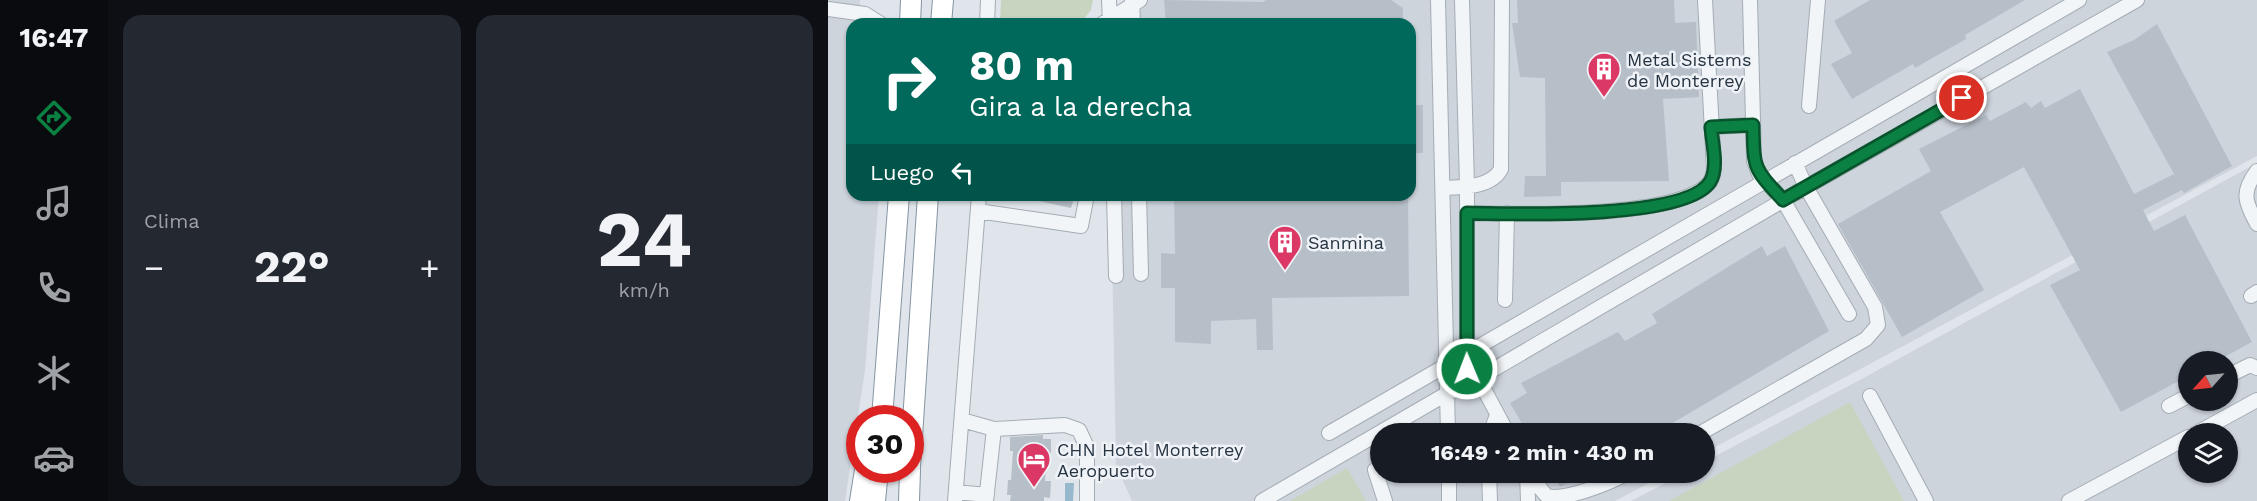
<!DOCTYPE html>
<html lang="es">
<head>
<meta charset="utf-8">
<style>
	:root { --surface:#171b24; --page:#242831; --text:#f1f3f6; --muted:#9ea1a6; --accent:#0b8043 }
	body { margin:0; font-family:"Work Sans",sans-serif; background:var(--page); color:var(--text); height:100vh; display:flex; flex-direction:column; font-size:22px; white-space:nowrap }
	* { box-sizing:border-box; margin:0 }
	p { font-size:20px; color:var(--muted) }
	.icon { flex:none; width:33px; height:33px; fill:none; stroke:currentColor; stroke-width:2; stroke-linecap:round; stroke-linejoin:round }
	.map { position:relative; flex:1; overflow:hidden }
	.side { display:flex; flex-direction:column; gap:15px; padding:15px; background:#0d0f14; width:720px }
	.side>* { flex:none }
	.guide { position:absolute; left:18px; top:18px; width:570px; height:183px; border-radius:18px; box-shadow:0 2px 4px #0004; background:#00695c; color:#fff; overflow:hidden }
	.needle { width:39px; rotate:243deg }
	.tools { position:absolute; left:1350px; top:351px; display:grid; gap:12px }
	.tools a { display:grid; place-items:center; width:60px; height:60px; border-radius:50%; background:var(--surface); box-shadow:0 2px 4px #0004; font-size:30px }
	.speed { position:absolute; left:18px; top:405px; display:flex; gap:12px; font-size:30px; font-weight:700; text-align:center }
	.speed>* { display:grid; place-content:center; width:78px; height:78px; border-radius:50%; background:var(--surface); box-shadow:0 2px 4px #0004; line-height:1 }
	.speed .limit { border:9px solid #d22; background:#fff; color:#111 }
	.pin { position:absolute; display:grid; place-items:center; width:51px; height:51px; color:#fff; margin:-26px; border:3px solid #fff; border-radius:50%; box-shadow:0 2px 6px #0007 }
	.me { position:absolute; width:66px; margin:-33px; rotate:359deg; stroke-linejoin:round; filter:drop-shadow(0 0 4px #0008) }
	.turn { display:flex; align-items:center; gap:21px; height:126px; padding:0 24px; font-size:27px }
	.turn .icon { width:78px; height:78px; stroke-width:2.5 }
	.turn b { display:block; font-size:42px; line-height:51px }
	.then { display:flex; align-items:center; height:57px; padding:0 24px; background:#0003; gap:12px; font-size:22px }
	.big { font-size:45px; font-weight:700; line-height:1.1 }
	.side .card { flex:1; display:flex; flex-direction:column; justify-content:center; gap:9px; min-width:0; padding:0 21px; border-radius:18px; background:var(--page) }
	.side .dial { align-items:center; gap:0 }
	.dial b { font-size:78px; line-height:1 }
	.heat { display:flex; justify-content:space-between; align-items:center; font-size:33px; direction:ltr }
	.side .tiles { flex:1; display:grid; gap:15px; grid-template-columns:repeat(2,1fr) }
	.trip { position:absolute; left:542px; top:423px; width:345px; height:60px; border-radius:30px; background:var(--surface); box-shadow:0 2px 4px #0004; font-weight:700; line-height:60px; text-align:center }
	main { display:flex; flex:1; min-height:0 }
	.tab-bar { display:flex; flex-direction:column; width:108px; justify-content:space-around; align-items:center; background:#090b0e; color:var(--muted) }
	.tab-bar .icon { width:42px; height:42px }
	.tab-bar .current { color:var(--accent) }
	.tab-bar b { font-size:27px; color:var(--text) }
	.map>svg:first-child { display:block }
	.built { fill:#cdd4dc; fill-rule:evenodd }
	.green { fill:#c7d4bf }
	.water { fill:#96b8cd }
	.building { fill:#b6bec7 }
	.lines { fill:none; stroke-linecap:round; stroke-linejoin:round }
	.minor-casing { stroke:#a4acb4; stroke-width:16 }
	.highway-casing { stroke:#8594a2; stroke-width:22 }
	.minor { stroke:#f2f5f8; stroke-width:14 }
	.highway { stroke:#fff; stroke-width:20 }
	.route-casing { stroke:#07532c; stroke-width:15 }
	.route { stroke:#0b8043; stroke-width:10 }
	.labels { text-anchor:middle; dominant-baseline:central; stroke-width:5; stroke-linejoin:round; paint-order:stroke }
	.poi-label { font-size:18px; fill:#263442; stroke:#eff3f7; text-anchor:start }
</style>
</head>
<body>
<main>
<nav class="tab-bar">
<b>16:47</b>
<svg class="icon current" aria-label="directions" viewBox="0 0 24 24"><path d="M12 3l9 9-9 9-9-9zM9 14v-3h6M13 9l2 2-2 2"/></svg>
<svg class="icon" aria-label="music" viewBox="0 0 24 24"><path d="M9 18V5l10-2v13"/><circle cx="6" cy="18" r="3"/><circle cx="16" cy="16" r="3"/></svg>
<svg class="icon" aria-label="phone" viewBox="0 0 24 24"><path d="M5 4h4l2 5-3 2q2 4 5 5l2-3 5 2v4C11 20 4 13 5 4z"/></svg>
<svg class="icon" aria-label="climate" viewBox="0 0 24 24"><path d="M12 3v18M4 7l16 10M4 17L20 7"/></svg>
<svg class="icon" aria-label="car" viewBox="0 0 24 24"><path d="M5 17H2v-5l4-1 3-4h7l3 4 3 1v5h-3M9 17h6M6 11h13"/><circle cx="7" cy="17" r="2"/><circle cx="17" cy="17" r="2"/></svg>
</nav>
<section class="side">
<div class="tiles">
<div class="card"><p>Clima</p>
<div class="heat"><a>−</a><b class="big">22°</b><a>+</a></div>
</div>
<div class="card dial"><b>24</b><p>km/h</p></div>
</div>
</section>
<div class="map">
<svg width="1429" height="501" viewBox="0 0 1429 501">
	<rect width="100%" height="100%" fill="#dfe5ea"/>
	<path class="built" d="M0 0H32L30 24H24V195H51L37 370 17 501H0Z
		M300 0H1429V156L876 453V434H552V472L840 473 787 501H304L288 465 283 195H582V24H280Z
		M1429 163V501H803L857 473 876 472V462L1030 381ZM1360 362H1400V400H1360ZM1360 434H1400V472H1360Z"/>
	<path class="green" d="M173 0H265L263 10 252 24H172Z
		M1022 402 1076 501H841Z
		M519 468 538 501H462Z"/>
	<path class="water" d="M237 483H246L245 501H237Z"/>
	<path class="building" d="M336 0 435 2 438 0H563L575 8V24H338Z
		M689 0H846L847 23 868 22 871 97 835 99 841 181 733 182V196L696 197 697 176H718L717 78 692 77 684 23H690Z
		M1042 0H1197L1137 35 1138 39 1087 68 1085 64 1024 99 1003 64 1024 53 1006 21Z
		M1329 24 1404 166 1356 193 1354 190 1315 210 1326 231 1357 215 1424 342 1387 362H1360V376L1293 412 1222 285 1252 270 1196 167 1112 212 1156 290 1074 337 1010 224 1103 171 1091 149 1158 115 1162 121 1198 102 1203 108 1213 101 1217 108 1252 89 1306 194 1346 174 1279 52 1306 40Z
		M582 105H595V153H582Z
		M203 195H247L243 208 202 199Z
		M346 195H580L581 296 444 298 445 350H429L428 319 383 321V344L347 342V288H333V253L347 254Z
		M934 246 939 256 957 246 1001 331 826 434H700L682 403 699 393 693 383 790 332 797 341 829 323 824 314Z
		M215 435V439H223V453H219L217 481H223L222 498 216 497V501H182L183 495H179L180 480H183L185 451H182V437Z
		M723 472H760L732 487Z"/>
	<g class="lines">
		<defs>
			<path id="minor" d="M281 0 282 24
				M304 0 305 24
				M610 0 620 434
				M634 0 639 186V385
				M922 0 926 161 931 174 955 200 1021 314
				M0 9 37 14 53 24
				M159 24 160 0
				M274 24 312 0
				M981 106 990 0
				M883 127 925 125
				M1429 171C1413 192 1417 202 1429 224
				M615 188C634 187 663 188 673 169L674 0
				M286 195 288 276
				M311 195 313 274
				M150 211 253 226 259 195
				M639 213C689 214 844 219 879 185 884 181 885 175 886 169L877 0
				M1423 296 1429 292
				M677 300 679 213
				M1400 376 1422 365 1429 368
				M650 378 680 434
				M1042 396 1098 501
				M1341 406 1360 396
				M134 420 166 429 237 425 251 430 259 447V501
				M501 433 1251 0
				M662 434 669 415
				M871 434 1038 339 1050 325 1047 307 978 187 967 163
				M1367 434 1429 400
				M552 467 547 470 557 501
				M621 472V501
				M661 472 662 501
				M699 472 700 501
				M702 472C707 480 712 490 719 496 738 501 784 482 801 472
				M128 492 159 495
				M127 501 151 195
				M158 501 166 429
				M434 501 620 393 639 385 978 187 1309 0
				M1241 501 1360 437"/>
			<path id="highway" d="M82 24 83 0
				M113 24 115 0
				M54 418 71 195
				M82 467 100 195
				M32 501 37 470
				M47 501 50 470
				M81 501 82 470"/>
		</defs>
		<use href="#minor" class="minor-casing"/>
		<use href="#highway" class="highway-casing"/>
		<use href="#minor" class="minor"/>
		<use href="#highway" class="highway"/>
	</g>
	<g class="lines">
		<defs>
			<path id="route" d="M639 369V213C685 214 857 220 882 182 891 168 884 143 883 127L925 125C926 170 925 167 955 200L1134 98"/>
		</defs>
		<use href="#route" class="route-casing"/>
		<use href="#route" class="route"/>
	</g>
	<defs>
		<symbol id="building-pin" viewBox="-11 -11 22 30"><path d="M0 17L-7.5 6A9.5 9.5 0 1 1 7.5 6Z" fill="#db3865" stroke="#eff3f7"/><path d="M-4-6H4V6H1V3H-1V6H-4ZM-2.5-4.3h1.7v1.8h-1.7ZM.8-4.3h1.7v1.8H.8ZM-2.5-1h1.7V.8h-1.7ZM.8-1h1.7V.8H.8Z" fill="#fff"/></symbol>
		<symbol id="hotel-pin" viewBox="-11 -11 22 30"><path d="M0 17L-7.5 6A9.5 9.5 0 1 1 7.5 6Z" fill="#db3865" stroke="#eff3f7"/><path d="M-6-4.5h1.5V1H6V5H4.5V3h-9V5H-6ZM-4 0a1.8 1.8 0 1 1 3.6 0ZM.5 0V-2.5h3Q6-2.5 6 0Z" fill="#fff"/></symbol>
	</defs>
	<g fill-rule="evenodd">
		<use href="#building-pin" x="757" y="50" width="38" height="52"/>
		<use href="#building-pin" x="438" y="223" width="38" height="52"/>
		<use href="#hotel-pin" x="187" y="440" width="38" height="52"/>
	</g>
	<g class="labels">
		<g class="poi-label">
			<text x="799" y="59">Metal Sistems<tspan x="799" dy="21">de Monterrey</tspan></text>
			<text x="480" y="242">Sanmina</text>
			<text x="229" y="449">CHN Hotel Monterrey<tspan x="229" dy="21">Aeropuerto</tspan></text>
		</g>
	</g>
</svg>
<div class="tools">
<a><svg class="needle" viewBox="-14 -14 28 28"><path d="M0-13l5 13h-10z" fill="#e53935"/><path d="M0 13l5-13h-10z" fill="#9ea1a6"/></svg></a>
<a><svg class="icon" aria-label="layers" viewBox="0 0 24 24"><path d="M12 4l9 5-9 5-9-5zM3 14l9 5 9-5"/></svg></a>
</div>
<div class="speed"><div class="limit">30</div></div>
<div class="pin" style="left:1134px;top:98px;background:#d93025"><svg class="icon" aria-label="arrive" viewBox="0 0 24 24"><path d="M6 21V4h12l-3 4 3 4H6"/></svg></div>
<svg class="me" style="left:639px;top:369px" viewBox="-20 -20 40 40"><circle r="17" fill="#0b8043" stroke="#fff" stroke-width="3"/><path d="M0-11L8 9 0 5-8 9z" fill="#fff"/></svg>
<div class="trip">16:49 · 2 min · 430 m</div>
<div class="guide">
<div class="turn"><svg class="icon" aria-label="right" viewBox="0 0 24 24"><path d="M7 20v-9h11M14 6l5 5-5 5"/></svg><div><b>80 m</b>Gira a la derecha</div></div>
<div class="then">Luego<svg class="icon" aria-label="left" viewBox="0 0 24 24"><path d="M17 20v-9H6M10 6l-5 5 5 5"/></svg></div>
</div>
</div>
</main>
</body>
</html>
